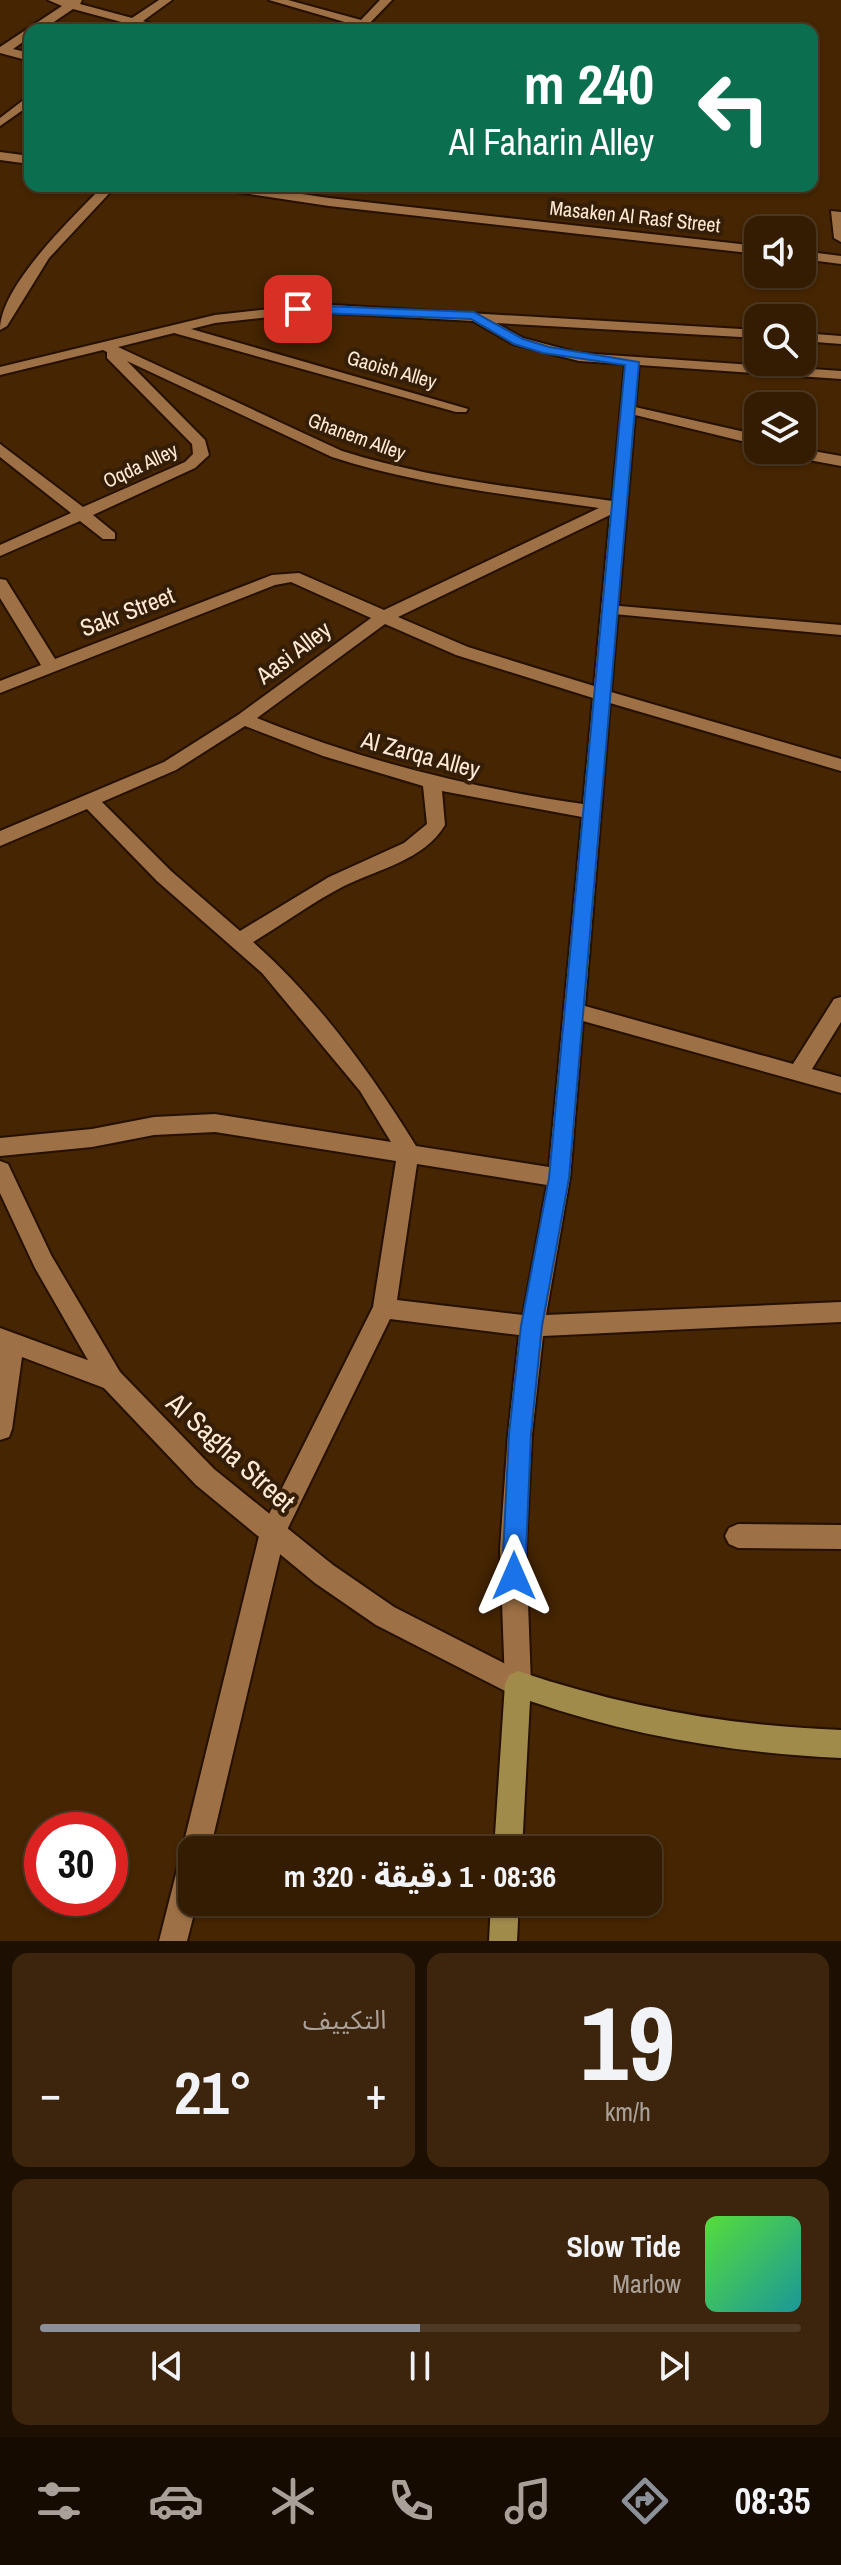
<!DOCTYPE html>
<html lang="ar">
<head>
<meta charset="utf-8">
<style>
	:root { --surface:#341c02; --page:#3c250c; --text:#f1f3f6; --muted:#a9a199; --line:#4e3a24; --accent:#8c9099 }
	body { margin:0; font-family:"Archivo Narrow","Noto Sans Arabic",sans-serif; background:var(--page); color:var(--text); direction:rtl; height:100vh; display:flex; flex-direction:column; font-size:30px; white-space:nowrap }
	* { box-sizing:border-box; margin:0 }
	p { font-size:26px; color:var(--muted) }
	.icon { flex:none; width:44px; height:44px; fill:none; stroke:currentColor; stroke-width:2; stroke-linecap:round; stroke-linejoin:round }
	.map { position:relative; height:1941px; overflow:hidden; direction:ltr }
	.side { display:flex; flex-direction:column; gap:12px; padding:12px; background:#1d0f01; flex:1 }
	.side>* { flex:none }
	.guide { position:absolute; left:24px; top:24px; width:794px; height:168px; border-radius:16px; box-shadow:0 2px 6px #0004,0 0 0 2px var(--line); direction:rtl; background:#0b6e4f; color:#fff; overflow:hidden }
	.controls { position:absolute; left:744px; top:216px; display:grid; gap:16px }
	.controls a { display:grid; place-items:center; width:72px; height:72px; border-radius:16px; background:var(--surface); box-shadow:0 2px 6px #0004,0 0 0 2px var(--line); font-size:40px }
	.speed { position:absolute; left:24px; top:1812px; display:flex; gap:16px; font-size:40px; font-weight:700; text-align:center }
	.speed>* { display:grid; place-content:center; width:104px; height:104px; border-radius:50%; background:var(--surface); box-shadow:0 2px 6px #0004,0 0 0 2px var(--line); line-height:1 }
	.speed .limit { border:12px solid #d22; background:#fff; color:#111 }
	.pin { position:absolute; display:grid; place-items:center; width:68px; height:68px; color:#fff; margin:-34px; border-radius:16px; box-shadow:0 4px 12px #0006 }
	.me { position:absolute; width:88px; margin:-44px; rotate:0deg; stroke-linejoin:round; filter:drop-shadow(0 0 6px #0008) }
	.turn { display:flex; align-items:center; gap:28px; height:168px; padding:0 32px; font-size:36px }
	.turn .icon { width:104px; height:104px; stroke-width:2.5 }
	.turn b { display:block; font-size:56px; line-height:68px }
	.big { font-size:60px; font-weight:800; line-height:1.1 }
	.side .tile { flex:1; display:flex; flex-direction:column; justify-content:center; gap:12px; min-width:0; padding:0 28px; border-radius:16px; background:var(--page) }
	.side .dial { align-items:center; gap:0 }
	.dial b { font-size:104px; line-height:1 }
	.song { display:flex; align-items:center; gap:24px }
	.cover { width:96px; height:96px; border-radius:12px; background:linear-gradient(135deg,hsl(110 70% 55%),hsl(180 70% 35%)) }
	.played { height:8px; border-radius:4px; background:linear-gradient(90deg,var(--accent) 50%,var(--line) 50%) }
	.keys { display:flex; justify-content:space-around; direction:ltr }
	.heat { display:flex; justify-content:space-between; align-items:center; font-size:44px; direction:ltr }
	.side .tiles { flex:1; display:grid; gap:12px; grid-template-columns:1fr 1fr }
	.tile:last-child { grid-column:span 2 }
	.trip { position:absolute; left:178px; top:1836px; width:484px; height:80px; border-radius:16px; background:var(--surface); box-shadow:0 2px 6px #0004,0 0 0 2px var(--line); font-weight:800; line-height:80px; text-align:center; direction:rtl }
	.tabs { display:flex; height:128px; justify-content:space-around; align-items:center; background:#150b01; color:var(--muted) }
	.tabs .icon { width:56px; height:56px }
	.tabs .current { color:var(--accent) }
	.tabs b { font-size:36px; color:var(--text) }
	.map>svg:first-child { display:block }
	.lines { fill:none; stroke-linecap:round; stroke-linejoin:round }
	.service-casing { stroke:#251000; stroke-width:4 }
	.minor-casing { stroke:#251000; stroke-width:4 }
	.tertiary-casing { stroke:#251000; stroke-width:4 }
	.secondary-casing { stroke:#251000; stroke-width:4 }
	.service { fill:#9e7045; fill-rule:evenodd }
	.minor { fill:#9e7045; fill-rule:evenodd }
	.tertiary { fill:#9e7045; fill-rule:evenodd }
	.secondary { fill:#a18b4b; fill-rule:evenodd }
	.route { fill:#1a73e8; stroke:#114b97; stroke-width:2 }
	.labels { text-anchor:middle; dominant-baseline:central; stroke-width:8; stroke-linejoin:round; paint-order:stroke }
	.far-street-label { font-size:20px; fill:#feead7; stroke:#351e07 }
	.street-label { font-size:24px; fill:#feead7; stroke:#351e07 }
	.near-street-label { font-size:28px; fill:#feead7; stroke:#351e07 }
</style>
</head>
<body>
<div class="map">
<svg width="841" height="1941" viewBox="0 0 841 1941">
	<rect width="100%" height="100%" fill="#452502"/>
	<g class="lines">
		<defs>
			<path id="service" d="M608 605 841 625V635L603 613V607Z"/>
			<path id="minor" d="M48 0H82L80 4 132 18 159 0H172L143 21 169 30C154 30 139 28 125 27V23L73 9 42 30H30V37L13 49 30 53V61L0 53V47L62 6Z
				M269 0H288L361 20 380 0H392L363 30H351L355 25Z
				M30 95V105L0 126V118Z
				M0 152 30 156V164L0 160Z
				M103 186H116L49 258 7 326 0 330C0 286 72 218 103 186Z
				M216 186H248L329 198 758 246V254L329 206 222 190Z
				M831 211 841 212V242L834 238Z
				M802 251 841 256V264L802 259Z
				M315 304 758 330V338L496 323 523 338 579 353 841 371V379L639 365 635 407 758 435V445L635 415 611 692 841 759V771L610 703 585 1006 793 1064 834 999 841 997V1022L812 1069 841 1077V1093L583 1021 570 1178 546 1315 841 1302V1322L543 1336 532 1434 526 1549 531 1684 527 1693 518 1697 509 1693 505 1684 500 1549 508 1434 519 1335 390 1319 285 1534 210 1850H192V1902H197L187 1941H159L178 1866 184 1855 182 1850 260 1532 373 1307 396 1161 215 1132 154 1135 92 1147 0 1156V1138L92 1129 154 1117 215 1114 391 1142 360 1091 262 973 157 881 87 809 0 846V831L164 762 238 715 371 618 291 582 275 585 0 693V681L41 665 0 598V579L6 580 55 659 272 575 299 573 384 610 599 508C509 495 419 485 332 457L127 361 205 440 209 455 195 468 93 515 115 533V539H103L80 521 0 556V545L71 513 0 457V444L83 507 185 462 193 454 192 444 107 358V352L103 350 0 375V367L215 315ZM315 312 473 321 513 344 579 361 625 364 612 501C521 488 430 479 342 451L118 347 174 333 456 412H466L468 409 191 329 215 323ZM610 515 594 686 468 647 398 617ZM385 624 456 655 593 698 583 804C471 788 363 761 257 718ZM245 726 323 756 423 786 427 824 404 843 329 877 240 931 171 871 102 802 176 770ZM442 791 582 817 549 1167 416 1146C371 1073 318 999 253 942 283 924 313 902 344 886 379 869 424 860 445 825ZM417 1164 547 1185 523 1315 397 1300Z
				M802 333 841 336V344L802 341Z
				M802 449 841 456V466L782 455 774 450Z
				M0 1328 120 1372 124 1380 120 1388 112 1391 22 1357 12 1429 9 1437 0 1440Z
				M738 1524 841 1525V1549L738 1548 729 1544 725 1536 729 1528Z"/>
			<path id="tertiary" d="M0 1161 8 1164 51 1255 120 1372 214 1469 333 1565 394 1607 527 1675 531 1684 527 1693 518 1697 509 1693 376 1625 315 1583 196 1485 104 1388 35 1268 0 1193Z"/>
			<path id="secondary" d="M518 1671C624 1707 729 1726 841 1730V1758C733 1753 632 1736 530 1701L522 1850H494L505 1684 509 1675Z
				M491 1902H519L517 1941H489Z"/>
		</defs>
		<use href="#service" class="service-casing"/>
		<use href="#minor" class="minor-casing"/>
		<use href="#tertiary" class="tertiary-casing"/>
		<use href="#secondary" class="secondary-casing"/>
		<use href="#service" class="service"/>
		<use href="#minor" class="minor"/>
		<use href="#tertiary" class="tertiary"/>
		<use href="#secondary" class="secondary"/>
	</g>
	<path class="route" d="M298 305 474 312 523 339 549 347 639 362 569 1178 542 1326 531 1434 525 1576 522 1584 514 1587 505 1584 502 1576 509 1434 521 1326 549 1178 625 365 543 353 514 344 471 319 294 312V306Z"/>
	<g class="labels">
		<g class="far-street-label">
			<text transform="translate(635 216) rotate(6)">Masaken Al Rasf Street</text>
			<text transform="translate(392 369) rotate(16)">Gaoish Alley</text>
			<text transform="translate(357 436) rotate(20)">Ghanem Alley</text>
			<text transform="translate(140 465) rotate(-25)">Oqda Alley</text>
		</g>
		<g class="street-label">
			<text transform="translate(127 611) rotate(-21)">Sakr Street</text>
			<text transform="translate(293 652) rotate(-37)">Aasi Alley</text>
			<text transform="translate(421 754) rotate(15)">Al Zarqa Alley</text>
		</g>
		<g class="near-street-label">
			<text transform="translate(231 1452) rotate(42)">Al Sagha Street</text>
		</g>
	</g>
</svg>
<div class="controls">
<a><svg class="icon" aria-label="sound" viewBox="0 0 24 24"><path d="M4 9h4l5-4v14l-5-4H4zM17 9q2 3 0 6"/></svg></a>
<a><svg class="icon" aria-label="search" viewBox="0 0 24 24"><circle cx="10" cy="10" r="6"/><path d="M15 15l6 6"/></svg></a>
<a><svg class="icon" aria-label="layers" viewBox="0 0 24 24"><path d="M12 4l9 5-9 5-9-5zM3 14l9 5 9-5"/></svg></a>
</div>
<div class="speed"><div class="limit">30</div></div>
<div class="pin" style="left:298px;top:309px;background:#d93025"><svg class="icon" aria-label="arrive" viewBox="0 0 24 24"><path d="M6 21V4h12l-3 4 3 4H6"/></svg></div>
<svg class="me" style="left:514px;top:1576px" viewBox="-20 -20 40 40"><path d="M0-17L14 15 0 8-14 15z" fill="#1a73e8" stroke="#fff" stroke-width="4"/></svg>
<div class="trip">08:36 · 1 دقيقة · 320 m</div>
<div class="guide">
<div class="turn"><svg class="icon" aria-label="left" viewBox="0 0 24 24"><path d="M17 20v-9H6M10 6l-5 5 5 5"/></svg><div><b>240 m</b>Al Faharin Alley</div></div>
</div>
</div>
<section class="side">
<div class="tiles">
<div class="tile dial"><b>19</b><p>km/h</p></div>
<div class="tile"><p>التكييف</p>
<div class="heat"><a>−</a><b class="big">21°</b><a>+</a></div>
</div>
<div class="tile">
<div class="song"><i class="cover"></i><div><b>Slow Tide</b><p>Marlow</p></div></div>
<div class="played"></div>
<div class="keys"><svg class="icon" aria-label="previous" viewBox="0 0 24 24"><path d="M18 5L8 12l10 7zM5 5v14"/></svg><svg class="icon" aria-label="pause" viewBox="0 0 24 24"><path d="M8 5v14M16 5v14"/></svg><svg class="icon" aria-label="next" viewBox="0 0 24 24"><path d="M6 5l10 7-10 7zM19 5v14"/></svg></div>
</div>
</div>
</section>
<nav class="tabs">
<b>08:35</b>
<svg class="icon current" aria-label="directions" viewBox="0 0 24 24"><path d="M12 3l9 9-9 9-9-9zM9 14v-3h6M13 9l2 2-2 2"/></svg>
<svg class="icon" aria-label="music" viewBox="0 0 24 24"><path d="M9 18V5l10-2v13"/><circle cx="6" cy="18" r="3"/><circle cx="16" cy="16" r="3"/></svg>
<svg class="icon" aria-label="phone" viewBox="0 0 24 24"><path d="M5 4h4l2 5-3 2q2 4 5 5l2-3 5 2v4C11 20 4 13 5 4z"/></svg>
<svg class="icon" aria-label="climate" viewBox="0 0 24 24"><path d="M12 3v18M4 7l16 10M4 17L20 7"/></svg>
<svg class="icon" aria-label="car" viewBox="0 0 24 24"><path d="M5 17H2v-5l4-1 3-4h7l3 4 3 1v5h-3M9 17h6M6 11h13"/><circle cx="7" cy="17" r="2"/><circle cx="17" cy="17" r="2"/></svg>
<svg class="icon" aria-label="filters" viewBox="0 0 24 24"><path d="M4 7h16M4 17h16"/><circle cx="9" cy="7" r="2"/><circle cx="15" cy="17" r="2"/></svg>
</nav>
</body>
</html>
